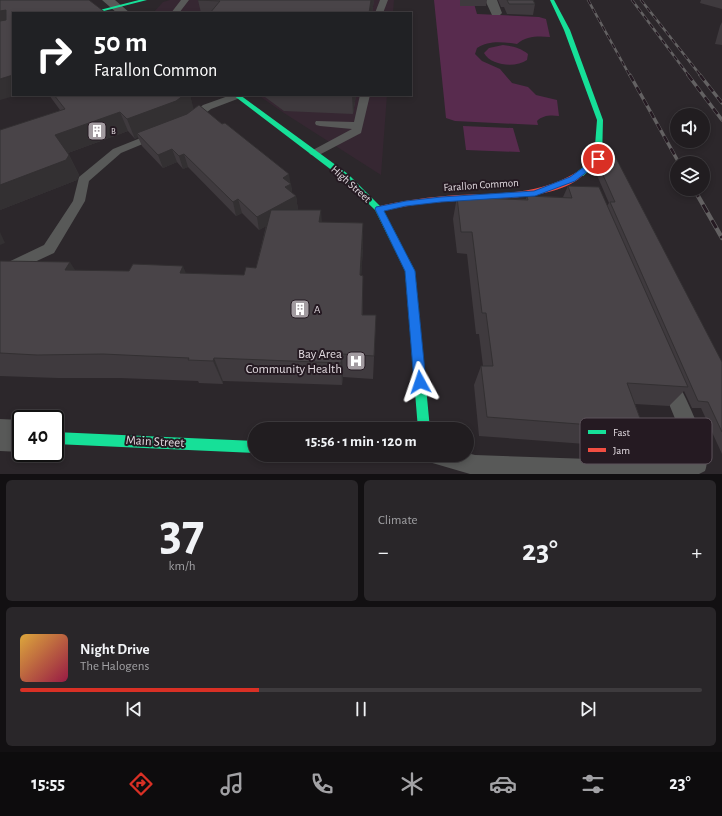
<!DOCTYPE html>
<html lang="en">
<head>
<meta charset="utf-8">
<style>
	:root { --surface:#211d20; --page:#292629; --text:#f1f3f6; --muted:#a2a2a5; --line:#3e3b3e; --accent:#d93025 }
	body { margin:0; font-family:"Alegreya Sans",sans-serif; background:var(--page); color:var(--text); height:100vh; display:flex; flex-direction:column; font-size:15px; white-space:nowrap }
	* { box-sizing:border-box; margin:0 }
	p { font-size:13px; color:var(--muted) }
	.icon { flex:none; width:22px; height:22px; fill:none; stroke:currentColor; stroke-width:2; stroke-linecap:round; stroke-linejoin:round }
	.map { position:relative; height:474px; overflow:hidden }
	.side { display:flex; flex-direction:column; gap:6px; padding:6px; background:#121012; flex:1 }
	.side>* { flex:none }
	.hud { position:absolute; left:12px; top:12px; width:400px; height:84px; border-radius:0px; box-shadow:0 2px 6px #0003,0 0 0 1px var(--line); background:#202124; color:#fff; overflow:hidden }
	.fabs { position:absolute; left:670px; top:108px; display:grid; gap:8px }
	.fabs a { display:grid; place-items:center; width:40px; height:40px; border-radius:50%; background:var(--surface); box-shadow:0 2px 6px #0003,0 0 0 1px var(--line); font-size:20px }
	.speed { position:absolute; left:12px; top:410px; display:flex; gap:8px; font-size:20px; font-weight:700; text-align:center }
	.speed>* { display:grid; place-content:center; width:52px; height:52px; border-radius:50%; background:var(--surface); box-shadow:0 2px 6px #0003,0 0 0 1px var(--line); line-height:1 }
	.speed .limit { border:2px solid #111; border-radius:6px; background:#fff; color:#111 }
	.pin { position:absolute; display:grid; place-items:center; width:34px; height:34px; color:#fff; margin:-17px; border:2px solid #fff; border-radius:50%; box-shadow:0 1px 4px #0007 }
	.me { position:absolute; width:44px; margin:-22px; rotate:355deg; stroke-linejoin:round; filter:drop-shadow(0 0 3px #0008) }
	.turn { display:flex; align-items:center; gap:14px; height:84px; padding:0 16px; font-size:18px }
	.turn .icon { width:52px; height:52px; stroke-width:2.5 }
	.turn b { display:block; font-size:28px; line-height:34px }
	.big { font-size:30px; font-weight:700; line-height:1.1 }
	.side .widget { flex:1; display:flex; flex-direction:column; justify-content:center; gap:6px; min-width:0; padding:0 14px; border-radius:6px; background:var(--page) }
	.side .dial { align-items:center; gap:0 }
	.dial b { font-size:52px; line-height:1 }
	.song { display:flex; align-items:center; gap:12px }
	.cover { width:48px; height:48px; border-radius:6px; background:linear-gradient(135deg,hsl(40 70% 55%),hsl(340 70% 35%)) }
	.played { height:4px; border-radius:2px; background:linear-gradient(90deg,var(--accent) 35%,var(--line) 35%) }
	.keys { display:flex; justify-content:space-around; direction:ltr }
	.heat { display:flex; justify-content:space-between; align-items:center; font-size:22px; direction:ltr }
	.side .tiles { flex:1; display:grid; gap:6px; grid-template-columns:1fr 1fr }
	.widget:last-child { grid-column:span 2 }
	.trip { position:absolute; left:248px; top:422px; width:226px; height:40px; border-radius:20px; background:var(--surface); box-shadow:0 2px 6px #0003,0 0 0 1px var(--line); font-weight:700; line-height:40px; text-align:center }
	.tabs { display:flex; height:64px; justify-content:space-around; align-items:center; background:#0d0c0d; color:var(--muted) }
	.tabs .icon { width:28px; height:28px }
	.tabs .active { color:var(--accent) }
	.tabs b { font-size:18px; color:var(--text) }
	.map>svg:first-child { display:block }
	.built { fill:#362732 }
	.green { fill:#582b4e }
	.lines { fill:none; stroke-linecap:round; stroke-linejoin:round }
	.lane { fill:#585958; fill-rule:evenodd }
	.street { fill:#585958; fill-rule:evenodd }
	.fast { fill:#16e098; fill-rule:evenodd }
	.jam { fill:#f24e42; fill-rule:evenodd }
	.rail-far2-casing { stroke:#636162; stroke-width:2.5 }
	.rail-far1-casing { stroke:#636162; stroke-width:3.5 }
	.rail-casing { stroke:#636162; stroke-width:4.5 }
	.rail-far2 { stroke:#251a22; stroke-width:1.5; stroke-dasharray:5; stroke-linecap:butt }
	.rail-far1 { stroke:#251a22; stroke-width:2.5; stroke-dasharray:7; stroke-linecap:butt }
	.rail { stroke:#251a22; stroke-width:3; stroke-dasharray:9; stroke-linecap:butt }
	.wall { fill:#3f3a3e }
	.shaded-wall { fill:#333032 }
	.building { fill:#494448; stroke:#333032 }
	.route { fill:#1a73e8; stroke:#114b97 }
	.labels { text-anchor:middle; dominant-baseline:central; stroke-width:4; stroke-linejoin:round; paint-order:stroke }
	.far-poi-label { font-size:9px; fill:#e1d9df; stroke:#251a22; text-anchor:start }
	.street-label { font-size:11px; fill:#e1d9df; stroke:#251a22 }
	.poi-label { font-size:11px; fill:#e1d9df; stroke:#251a22; text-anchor:start }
	.near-poi-label { font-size:13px; fill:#e1d9df; stroke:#251a22; text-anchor:end }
	.near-street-label { font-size:13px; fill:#e1d9df; stroke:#251a22 }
	.key { fill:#251a22; stroke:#5d535b; stroke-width:1 }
	.key-label { font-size:11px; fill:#e1d9df }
</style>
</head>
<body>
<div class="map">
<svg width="722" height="474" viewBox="0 0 722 474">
	<rect width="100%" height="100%" fill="#2c272b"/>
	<path class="built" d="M170 0H394L393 13H153L163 2Z
		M258 95H387L381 175 284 113Z"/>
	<path class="green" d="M434 0H473L477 14 539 17 546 19 550 37C538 36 526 36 517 44 503 42 489 40 477 48L475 54 482 61 500 69 512 83 528 87 536 95 557 100 559 116C551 115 543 115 537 121L538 125 455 121 446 118Z
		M503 45C512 46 521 48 528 54L527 60C516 68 491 66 484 53L489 48Z
		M463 126 513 128 520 152 466 150Z"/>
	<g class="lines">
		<path class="lane" d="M181 0H189L179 13H171Z
			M380 0H388L383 13H375Z
			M231 95 242 96 240 98 211 109 194 122H186L185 120 203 105Z
			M360 95H370L361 133 319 155H311L309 153 311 151 352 129 320 126 316 125 315 123 316 121 354 122Z
			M158 131 162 132 163 134 162 136 121 153 89 181 85 201 54 253 0 278V266L44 245 73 201 79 177 113 149Z
			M669 374 675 376C685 398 714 450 705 471L699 474H470L429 462 426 455H467V453L475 455 680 462 687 458 683 438 660 382 663 376Z"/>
		<path class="street" d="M102 0H115L130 13H117Z
			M485 0H497L502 13 500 15H492Z
			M0 419 21 420V452L0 451Z"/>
		<path class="fast" d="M139 0H147L96 13H88Z
			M550 0H554L570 30 603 120 602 159 583 176H580L576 174 577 172 594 158 597 120 564 30Z
			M233 95H240L348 174 383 209 415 271 430 429H418L405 271 375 210 342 178Z
			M55 432 255 441V453L55 444Z"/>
		<path class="jam" d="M577 172H583L584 174C559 202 478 199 442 202 421 203 400 207 379 212L375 209 376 207C403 200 431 197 458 195 500 194 541 194 577 172Z"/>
		<defs>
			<path id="rail-far2" d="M588 0 630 76
				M632 0 689 76
				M641 0 701 76"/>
			<path id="rail-far1" d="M630 75 679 163
				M688 75 722 120
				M700 75 722 103"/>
			<path id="rail" d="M694 189 722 238"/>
		</defs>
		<use href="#rail-far2" class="rail-far2-casing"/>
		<use href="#rail-far1" class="rail-far1-casing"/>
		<use href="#rail" class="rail-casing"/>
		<use href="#rail-far2" class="rail-far2"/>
		<use href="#rail-far1" class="rail-far1"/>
		<use href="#rail" class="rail"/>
	</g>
	<path class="wall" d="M198 0H374L372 13H201Z
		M460 0H487L486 6H460Z
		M498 0H533L535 4 533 15 507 14 504 7H501Z
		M701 0H722V9L700 3Z
		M722 22V45L715 44 720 26Z
		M49 95H190L193 109 291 184 292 193 296 196 298 210H297L322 222 363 223V248L361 275 363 276V315H376L373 379 343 377 342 385 223 381V384L199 383 198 381 120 378H58L0 376V261L75 271 244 275 256 268 266 226 259 230 242 213 236 216 188 167 183 169 177 162 163 168 142 146 138 137 135 139 128 131 68 153 79 175 77 180 0 210 60 110Z
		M265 95H356L353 114 284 111 265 97Z
		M599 166 722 362V454L701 408H692L684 391 669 406 635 404 644 429 626 447 479 436 474 385 481 366H483L479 334H476L467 254 457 253 453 219 457 197 526 199 527 196 563 197 568 186 607 206 609 203 596 173Z"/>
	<path class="shaded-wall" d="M371 0H374L372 13H369Z
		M6 10 13 24 0 29V11Z
		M13 75V95H18L0 100V79Z
		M184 95H190L194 110 181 120 137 133 138 137 135 139 127 119Z
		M352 95H356L353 114Z
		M120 112 128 131 65 154 55 135Z
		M172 149 177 162 163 168 158 155Z
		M184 154 188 167 183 169 179 156Z
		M69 155 79 175 77 180 0 210V185Z
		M289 174 293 198 296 196 298 210 259 230 257 217 283 178Z
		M238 199 242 213 236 216 233 202Z
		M321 210 323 235 319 222Z
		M363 223V248L360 300V275Z
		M0 232 5 243 0 245Z
		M70 262 86 287 65 270Z
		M183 266 193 290 180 273Z
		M363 276V300L362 339V315Z
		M342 354 343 377 342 385 341 363Z
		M214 358 223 381V384L213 361Z"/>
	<path class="building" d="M0 0H89L106 13H13V75L0 79V21L6 20V10L0 11Z
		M198 0H371L369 13H210L220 1Z
		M507 0H533L535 4H509Z
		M54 95H184L176 101 127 119 120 112 55 135 69 155 66 160 0 185V130L65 109Z
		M199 105 222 124 225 123 289 174 283 178 291 184 285 187 296 196 257 217 238 199 233 202 184 154 179 156 172 149 158 155 137 133 187 114Z
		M615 156 722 362V432L708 402 698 401 610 202H615L599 166 605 161Z
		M568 186 599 187 688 387 627 383 644 429 487 417 481 366H493L486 313H482L472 232H461L457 197 528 200 527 196 572 198Z
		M271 210H321L319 222 363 223 360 275 363 276 362 315H376L374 356 342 354 341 363 214 358 213 361 188 360 189 358 103 354 37 355 0 353V261L70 262 65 270 129 271 133 264 183 266 180 273 244 275 246 267 256 268Z"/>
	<path class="route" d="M598 157 601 158V161L575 181 535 196 441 202 406 206 384 211 415 271 426 382 424 385 420 387 416 385 414 382 405 271 375 209 376 207 406 201 441 197 534 191 570 177Z"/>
	<defs>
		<symbol id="building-square" viewBox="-11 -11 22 22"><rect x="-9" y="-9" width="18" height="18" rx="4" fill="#a29ba0" stroke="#251a22"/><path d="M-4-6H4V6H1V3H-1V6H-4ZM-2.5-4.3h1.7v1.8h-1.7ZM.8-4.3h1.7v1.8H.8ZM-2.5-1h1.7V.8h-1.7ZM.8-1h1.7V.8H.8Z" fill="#fff"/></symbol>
		<symbol id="hospital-square" viewBox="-11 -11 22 22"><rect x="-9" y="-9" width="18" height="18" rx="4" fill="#a29ba0" stroke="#251a22"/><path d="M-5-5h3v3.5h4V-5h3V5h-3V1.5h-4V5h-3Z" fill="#fff"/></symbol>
	</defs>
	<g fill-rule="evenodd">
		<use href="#building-square" x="86" y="120" width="22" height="22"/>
		<use href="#building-square" x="289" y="298" width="22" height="22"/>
		<use href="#hospital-square" x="345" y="350" width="22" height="22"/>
	</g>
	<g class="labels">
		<g class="far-poi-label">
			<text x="111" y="131">B</text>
		</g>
		<g class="street-label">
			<text transform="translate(351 184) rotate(42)">High Street</text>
			<text transform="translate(481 185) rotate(-4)">Farallon Common</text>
		</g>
		<g class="poi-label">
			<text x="314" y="309">A</text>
		</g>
		<g class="near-poi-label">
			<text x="342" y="354">Bay Area<tspan x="342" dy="15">Community Health</tspan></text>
		</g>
		<g class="near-street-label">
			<text transform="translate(155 442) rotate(3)">Main Street</text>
		</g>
	</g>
	<rect x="580" y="418" width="132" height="46" rx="6" class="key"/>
	<rect x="588" y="430" width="18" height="4" fill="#16e098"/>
	<rect x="588" y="448" width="18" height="4" fill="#f24e42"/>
	<g class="key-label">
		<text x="613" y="436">Fast</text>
		<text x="613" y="454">Jam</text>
	</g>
</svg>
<div class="fabs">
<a><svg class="icon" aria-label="sound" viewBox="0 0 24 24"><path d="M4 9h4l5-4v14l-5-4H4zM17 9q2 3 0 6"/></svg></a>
<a><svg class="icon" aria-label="layers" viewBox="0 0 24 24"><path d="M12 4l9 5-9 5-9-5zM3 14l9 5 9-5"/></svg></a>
</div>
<div class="speed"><div class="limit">40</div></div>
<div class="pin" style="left:598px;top:159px;background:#d93025"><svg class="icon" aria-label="arrive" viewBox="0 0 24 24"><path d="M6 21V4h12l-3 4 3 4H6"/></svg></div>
<svg class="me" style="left:420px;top:382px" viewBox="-20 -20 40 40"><path d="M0-17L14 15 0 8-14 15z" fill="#1a73e8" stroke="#fff" stroke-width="4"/></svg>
<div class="trip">15:56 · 1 min · 120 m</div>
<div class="hud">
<div class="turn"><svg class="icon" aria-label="right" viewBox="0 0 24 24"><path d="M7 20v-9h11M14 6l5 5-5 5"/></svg><div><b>50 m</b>Farallon Common</div></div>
</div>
</div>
<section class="side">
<div class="tiles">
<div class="widget dial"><b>37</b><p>km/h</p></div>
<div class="widget"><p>Climate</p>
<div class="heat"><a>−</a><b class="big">23°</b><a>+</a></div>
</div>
<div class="widget">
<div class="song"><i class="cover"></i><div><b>Night Drive</b><p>The Halogens</p></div></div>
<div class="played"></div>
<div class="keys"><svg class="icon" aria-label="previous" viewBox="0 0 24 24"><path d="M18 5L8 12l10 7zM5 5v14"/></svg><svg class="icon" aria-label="pause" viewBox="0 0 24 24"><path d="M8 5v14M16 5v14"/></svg><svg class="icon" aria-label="next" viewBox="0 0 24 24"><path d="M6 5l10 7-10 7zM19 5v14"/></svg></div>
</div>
</div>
</section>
<nav class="tabs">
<b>15:55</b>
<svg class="icon active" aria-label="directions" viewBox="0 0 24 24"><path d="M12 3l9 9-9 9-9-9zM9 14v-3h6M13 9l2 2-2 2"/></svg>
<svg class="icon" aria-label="music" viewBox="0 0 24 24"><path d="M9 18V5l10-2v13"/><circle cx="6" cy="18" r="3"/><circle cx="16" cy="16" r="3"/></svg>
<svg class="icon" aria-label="phone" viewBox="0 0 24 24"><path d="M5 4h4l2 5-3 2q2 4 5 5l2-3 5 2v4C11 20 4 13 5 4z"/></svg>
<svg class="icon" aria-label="climate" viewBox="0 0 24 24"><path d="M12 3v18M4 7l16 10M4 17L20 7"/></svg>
<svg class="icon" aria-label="car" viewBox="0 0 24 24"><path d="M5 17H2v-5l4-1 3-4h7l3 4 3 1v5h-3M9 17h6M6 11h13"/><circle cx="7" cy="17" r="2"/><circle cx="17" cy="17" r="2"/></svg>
<svg class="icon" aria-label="filters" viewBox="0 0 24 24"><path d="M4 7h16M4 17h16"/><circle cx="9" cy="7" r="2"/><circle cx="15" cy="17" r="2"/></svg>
<b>23°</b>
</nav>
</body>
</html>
